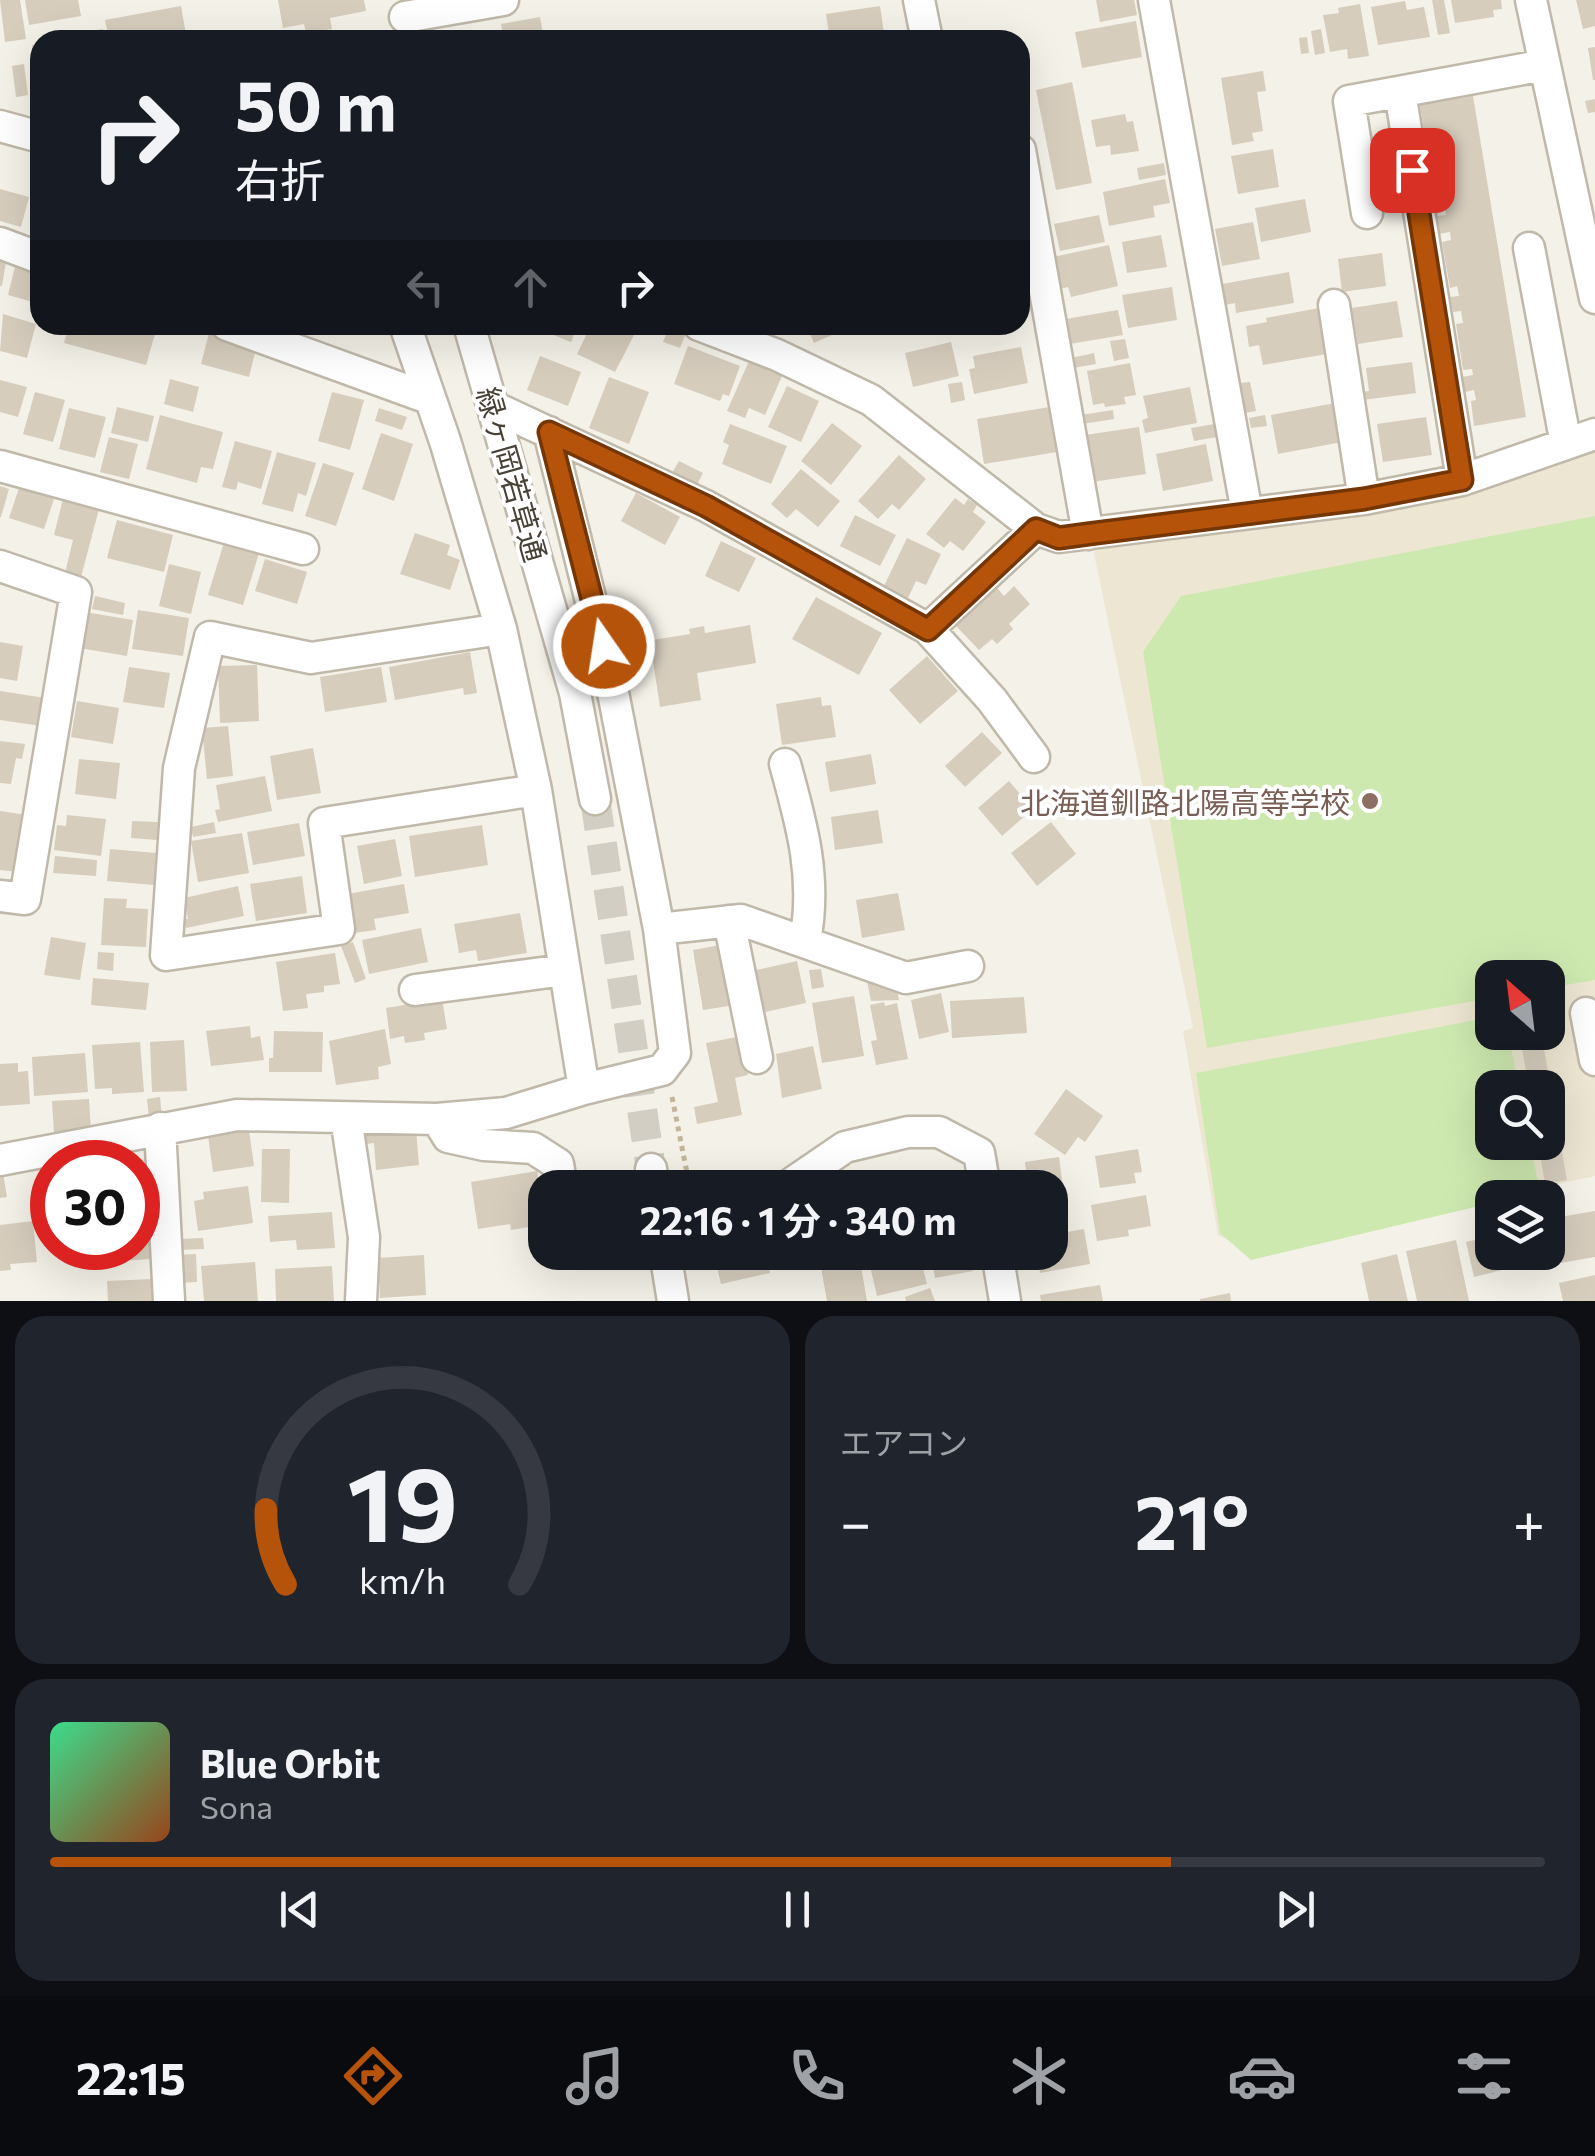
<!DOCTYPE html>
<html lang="ja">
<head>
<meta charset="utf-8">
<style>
	:root { --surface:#171b24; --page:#20242c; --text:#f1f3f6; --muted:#9ea1a6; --line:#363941; --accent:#b45309 }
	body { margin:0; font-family:Commissioner,"Noto Sans JP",sans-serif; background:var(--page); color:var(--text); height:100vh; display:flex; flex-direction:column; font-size:38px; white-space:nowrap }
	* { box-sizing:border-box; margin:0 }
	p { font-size:32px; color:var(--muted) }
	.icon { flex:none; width:55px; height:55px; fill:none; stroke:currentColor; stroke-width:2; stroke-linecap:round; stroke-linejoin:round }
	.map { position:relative; height:1301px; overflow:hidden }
	.side { display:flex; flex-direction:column; gap:15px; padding:15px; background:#0d0f14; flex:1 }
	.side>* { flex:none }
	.banner { position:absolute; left:30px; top:30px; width:1000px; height:305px; border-radius:30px; box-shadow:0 10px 40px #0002; background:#171b24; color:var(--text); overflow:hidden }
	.needle { width:65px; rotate:332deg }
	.buttons { position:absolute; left:1475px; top:960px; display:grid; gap:20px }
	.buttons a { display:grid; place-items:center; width:90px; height:90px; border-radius:20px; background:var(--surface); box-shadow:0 10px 40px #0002; font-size:50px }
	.speed { position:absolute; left:30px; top:1140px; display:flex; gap:20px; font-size:50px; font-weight:700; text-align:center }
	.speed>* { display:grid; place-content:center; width:130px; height:130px; border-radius:50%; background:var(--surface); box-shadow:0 10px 40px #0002; line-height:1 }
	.speed .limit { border:15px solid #d22; background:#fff; color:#111 }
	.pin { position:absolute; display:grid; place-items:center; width:85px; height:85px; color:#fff; margin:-42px; border-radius:20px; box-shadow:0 5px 15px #0006 }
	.me { position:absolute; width:110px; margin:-55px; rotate:347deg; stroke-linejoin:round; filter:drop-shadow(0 0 8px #0008) }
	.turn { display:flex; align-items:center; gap:35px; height:210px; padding:0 40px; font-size:45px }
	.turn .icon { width:130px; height:130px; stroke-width:2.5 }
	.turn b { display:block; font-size:70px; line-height:85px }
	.lanes { display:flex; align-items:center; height:95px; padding:0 40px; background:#0003; justify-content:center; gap:50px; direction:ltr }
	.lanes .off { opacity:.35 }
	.big { font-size:75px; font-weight:700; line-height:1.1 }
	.side .tile { flex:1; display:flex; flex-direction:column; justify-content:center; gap:15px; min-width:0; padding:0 35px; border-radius:30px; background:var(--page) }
	.side .dial { align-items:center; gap:0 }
	.dial svg { height:260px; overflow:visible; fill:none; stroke:var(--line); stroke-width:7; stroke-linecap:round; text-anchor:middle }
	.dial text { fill:var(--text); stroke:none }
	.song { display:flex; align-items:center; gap:30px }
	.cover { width:120px; height:120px; border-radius:15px; background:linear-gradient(135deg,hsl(150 70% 55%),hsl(20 70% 35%)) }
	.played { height:10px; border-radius:5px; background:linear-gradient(90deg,var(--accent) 75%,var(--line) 75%) }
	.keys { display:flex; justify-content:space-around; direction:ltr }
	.heat { display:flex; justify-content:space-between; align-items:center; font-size:55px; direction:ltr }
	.side .tiles { flex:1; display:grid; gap:15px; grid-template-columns:1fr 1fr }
	.tile:last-child { grid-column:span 2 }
	.trip { position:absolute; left:528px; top:1170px; width:540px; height:100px; border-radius:30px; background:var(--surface); box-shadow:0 10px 40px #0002; font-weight:700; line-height:100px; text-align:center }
	.dock { display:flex; height:160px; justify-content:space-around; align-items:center; background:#090b0e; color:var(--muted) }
	.dock .icon { width:70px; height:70px }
	.dock .current { color:var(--accent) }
	.dock b { font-size:45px; color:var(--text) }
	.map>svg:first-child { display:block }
	.education { fill:#ede6d2; fill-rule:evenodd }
	.green { fill:#cee9b0 }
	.building { fill:#d6cdbd }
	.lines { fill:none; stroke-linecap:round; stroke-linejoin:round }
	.minor-tunnel { stroke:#d2cec4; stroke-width:30; stroke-dasharray:30 15; stroke-linecap:butt }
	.minor-casing { stroke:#c0b9aa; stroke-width:35 }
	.path { stroke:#c2b59b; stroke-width:5; stroke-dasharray:5 5; stroke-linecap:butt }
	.minor { stroke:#fff; stroke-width:30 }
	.route-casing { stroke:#753606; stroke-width:25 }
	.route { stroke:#b45309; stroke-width:18 }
	.education-dot { fill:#8d6e63; stroke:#fff; stroke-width:4 }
	.labels { text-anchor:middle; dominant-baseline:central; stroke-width:8; stroke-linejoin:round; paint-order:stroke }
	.street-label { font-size:30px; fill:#484136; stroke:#fff }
	.education-label { font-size:30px; fill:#785e54; stroke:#fff; text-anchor:end }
</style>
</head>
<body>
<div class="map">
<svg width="1595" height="1301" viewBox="0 0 1595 1301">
	<rect width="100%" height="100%" fill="#f4f1e8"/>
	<path class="education" d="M1595 447V1176L1492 1198 1258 1255 1218 1235 1183 1031 1193 1028 1093 549 1455 495ZM1492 978H1548V1032H1492ZM1492 1088H1548V1142H1492Z"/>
	<path class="green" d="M1595 516V980L1548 988V978H1492V998L1207 1048 1143 652 1181 596Z
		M1492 1017V1032L1508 1033 1519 1087 1492 1088V1142L1530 1143 1540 1192 1516 1197 1492 1198V1203L1251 1260 1220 1233 1196 1073Z"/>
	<path class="building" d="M0 0H20L26 39 5 42Z
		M25 0H78L81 16 29 25Z
		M278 0H364L366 11 330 18 332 29 306 33 304 24 283 28Z
		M1096 0H1134L1137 15 1100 22Z
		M1432 0H1444L1450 33 1438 35Z
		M1451 0H1501L1502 9 1493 10 1494 17 1455 23Z
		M1576 0H1595V26L1583 29Z
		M1405 1 1407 10 1424 7 1430 37 1378 45 1371 7Z
		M1360 4 1369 56 1348 59 1347 49 1330 52 1323 15 1339 13 1338 8Z
		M181 6 187 40H109L105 20Z
		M880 6 885 40H830L826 14Z
		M540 17 544 40H472V35L502 30 501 24Z
		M1136 21 1142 57 1082 68 1075 32Z
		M103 29 104 40H92L90 31Z
		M1321 29 1325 53 1315 55 1311 31Z
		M1307 37 1309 53 1301 54 1299 38Z
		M40 44V85H38L32 45Z
		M1595 47V80H1593L1588 48Z
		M24 64 28 95 16 97 12 66Z
		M1263 71 1266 91 1257 92 1263 131 1252 133 1254 141 1232 145 1221 78Z
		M1072 82 1092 183 1056 190 1036 90Z
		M1473 96 1526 417 1474 426 1471 401 1476 400 1474 390 1465 392 1462 377 1473 375 1472 369 1463 370 1456 324 1463 323 1461 311 1453 312 1450 297 1459 296 1457 286 1450 288 1442 242 1451 240 1450 232 1439 234 1436 216 1446 215 1445 208 1437 210 1429 164 1435 163 1434 153 1425 154 1423 139 1432 137 1431 129 1424 130 1420 105Z
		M1595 99V112L1588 113 1585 101Z
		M1125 114 1127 122 1133 121 1139 151 1111 155 1110 145 1096 147 1091 120Z
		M1273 149 1279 187 1238 194 1231 156Z
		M1164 163 1166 175 1139 180 1137 168Z
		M1165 179 1170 203 1153 206 1155 217 1109 226 1103 192Z
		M0 189 29 197 21 227 0 221Z
		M39 190H40V214L33 212Z
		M1305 199 1311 232 1261 242 1255 208Z
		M1099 215 1105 242 1060 251 1054 224Z
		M1253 222 1260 259 1222 266 1215 229Z
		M1161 235 1167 267 1127 273 1122 242Z
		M1109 245 1118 286 1071 297 1068 287 1060 289 1053 257Z
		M1382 253 1386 286 1342 292 1338 259Z
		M0 261 6 262 2 286H0Z
		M15 267 40 273V304L8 295Z
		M1289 272 1294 303 1236 313 1235 303 1225 305 1222 284Z
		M1172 287 1177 320 1128 328 1122 295Z
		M1397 301 1403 337 1358 344 1352 308Z
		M1319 308 1327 354 1263 365 1259 345 1249 347 1246 326 1267 322 1266 318Z
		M1118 310 1123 335 1070 344 1066 319Z
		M3 314 36 324 27 358 0 351Z
		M69 325H149L157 327 146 365 64 343Z
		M540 325H578L571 342 539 329Z
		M591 325H614L634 335 615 372 577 354Z
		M806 325H854L814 343Z
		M669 327 686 333 680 348 663 342Z
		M209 333 257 345 249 377 201 364Z
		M1125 339 1129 358 1114 361 1110 341Z
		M951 342 959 376 913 387 905 353Z
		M688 346 740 366 729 396 723 394 720 401 674 384Z
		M1021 347 1028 383 974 394 969 369 975 368 973 356Z
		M1094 353 1096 364 1073 368 1071 358Z
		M540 356 581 372 568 406 527 390Z
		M749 361 782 376 765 415 749 408 745 418 727 411Z
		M1412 362 1416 393 1363 400 1362 392 1369 391 1366 368Z
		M1130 363 1136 395 1124 397 1126 404 1105 407 1104 403 1093 405 1087 371Z
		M609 377 649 392 629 444 589 428Z
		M170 379 199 387 193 412 164 404Z
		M0 380 27 387 18 417 0 412Z
		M962 382 965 400 951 403 948 384Z
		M1250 382 1256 411 1245 413 1240 383Z
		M787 386 819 401 801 442 768 427Z
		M1190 387 1197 423 1145 433 1142 420 1148 418 1143 396Z
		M35 392 65 400 53 442 23 434Z
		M332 392 364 400 350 450 318 441Z
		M1335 403 1342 442 1278 454 1271 415Z
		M117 407 154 416 148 442 111 433Z
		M1050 407 1057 452 984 464 977 419Z
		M69 408 106 417 95 458 59 449Z
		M379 408 407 417 402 430 375 421Z
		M1113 410 1114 419 1082 424 1081 415Z
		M160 415 223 432 213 469 201 467 197 483 146 469Z
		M1265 415 1267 426 1251 428 1249 418Z
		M1426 417 1432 455 1383 462 1377 424Z
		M832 423 862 446 831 485 801 461Z
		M730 424 787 446 771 484 722 464 729 445 723 442Z
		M1214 424 1217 437 1194 441 1191 428Z
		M1139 427 1146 474 1092 482 1085 435Z
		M381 433 413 444 394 501 362 489Z
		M109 437 138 444 129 479 100 472Z
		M235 441 272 451 261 489 238 482 236 490 222 487Z
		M1206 444 1213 481 1163 491 1156 454Z
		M277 452 316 463 306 496 298 493 293 512 262 504Z
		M899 455 926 479 899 510 892 504 878 519 858 501Z
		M679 461 703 473 695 489 670 476Z
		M323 463 354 473 336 526 305 516Z
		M801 469 840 501 818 527 796 509 787 518 771 504Z
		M0 486 9 489 1 517H0Z
		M19 488 54 499 44 529 9 518Z
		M636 493 680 517 665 545 621 521Z
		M955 498 964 505 968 499 977 505 973 512 986 522 963 551 950 541 944 548 926 534Z
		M63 499 99 509 81 577 65 573 73 540 54 535Z
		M855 515 896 535 880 566 840 546Z
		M117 520 173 535 164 572 107 558Z
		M415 533 450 545 447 555 460 560 450 590 400 574Z
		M907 538 941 554 926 585 916 581 908 598 884 586Z
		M225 539 260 550 243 605 208 595Z
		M721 541 756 558 739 592 705 576Z
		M265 559 307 572 297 604 255 591Z
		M169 564 201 572 191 614 159 606Z
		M1014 586 1030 604 1009 624 1013 629 997 644 992 639 979 650 956 626 997 588 1004 596Z
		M95 596 125 603 123 615 92 609Z
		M816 597 882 633 859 675 792 639Z
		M138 610 189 618 183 656 132 649Z
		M85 612 133 620 127 656 79 648Z
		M750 625 756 663 697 673 701 700 660 707 653 661 643 662 640 642 690 634 689 629 704 626 705 633Z
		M0 642 23 646 17 681 0 678Z
		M470 652 477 693 464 695 463 688 395 700 389 667Z
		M927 656 958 691 920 724 889 690Z
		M257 665 259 721 220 723 218 666Z
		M129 667 170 673 164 708 123 702Z
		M381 667 387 702 325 712 320 677Z
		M0 691 45 698 41 726 0 720Z
		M821 697 822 706 831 705 836 737 782 745 776 704Z
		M77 701 119 708 113 744 71 737Z
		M228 726 233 776 207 779 202 728Z
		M982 732 1002 753 965 787 945 766Z
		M0 741 25 744 22 759 16 758 11 784 0 783Z
		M313 748 321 793 277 800 270 756Z
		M871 754 876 784 830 792 825 762Z
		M79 759 120 763 116 799 75 794Z
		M265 776 272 811 218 822 215 810 220 809 216 785Z
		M1009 781 1033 809 1002 836 978 808Z
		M878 810 883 843 835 850 831 817Z
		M0 811 27 815 19 872 0 870Z
		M67 815 106 819 101 856 54 850 57 825 66 826Z
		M132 821 158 822 157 840 131 838Z
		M214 822 216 833 193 837 191 827Z
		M1051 822 1076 854 1037 886 1011 853Z
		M299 823 305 856 253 865 247 832Z
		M482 825 488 865 415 877 409 836Z
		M242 833 249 873 198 882 191 841Z
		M395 839 402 876 364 884 357 846Z
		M110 849 156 853 154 885 107 881Z
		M55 856 97 860 96 876 53 873Z
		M302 876 307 913 256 921 250 884Z
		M404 884 409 913 374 919 376 930 354 933 347 894Z
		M238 886 244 916 186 928 184 919H188L184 898Z
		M898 893 905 930 862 938 856 900Z
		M104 898 127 899 126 908 148 909 146 947 101 945Z
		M520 913 527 953 478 961 476 950 459 953 454 924Z
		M421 928 428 962 369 974 362 940Z
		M51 937 86 943 80 980 44 975Z
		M353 942 366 979 355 983 341 946Z
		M726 944 735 1005 703 1010 693 950Z
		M98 952 114 953 113 971 97 969Z
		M335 953 340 984 324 986V992L306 994 308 1008 283 1011 276 962Z
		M797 961 806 1003 761 1013 752 971Z
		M821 969 824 987 812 989 809 970Z
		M93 978 149 983 146 1010 91 1005Z
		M881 978 895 980 899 1000 871 1001 867 981Z
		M941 993 949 1032 919 1039 911 1000Z
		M854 996 864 1056 822 1063 812 1003Z
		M1024 997 1027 1033 952 1038 950 1001Z
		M442 999 447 1029 424 1033 425 1040 405 1043 404 1036 390 1039 386 1008Z
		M884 1002 885 1006 897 1003 908 1059 876 1065 871 1041 877 1040 870 1005Z
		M250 1026 251 1038 260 1036 264 1060 211 1066 206 1031Z
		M385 1029 391 1064 378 1067 379 1079 336 1085 329 1041Z
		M274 1031 323 1032 322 1072H269V1058H273Z
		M1519 1032H1541L1567 1180 1545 1184 1538 1142H1548V1088H1529Z
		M741 1036 748 1075 735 1078 742 1115 697 1124 694 1107 718 1102 706 1043Z
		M184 1040 187 1091 152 1092 150 1042Z
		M140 1042 144 1092 112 1094V1088L95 1089 92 1045Z
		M813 1046 822 1089 782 1098 776 1054Z
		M85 1053 88 1092 34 1096 32 1057Z
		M18 1063V1072L28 1071 30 1104 0 1106V1064Z
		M1066 1089 1103 1116 1085 1142 1078 1137 1065 1155 1034 1134Z
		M160 1097 162 1118 149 1119 147 1099Z
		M89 1099 91 1130 54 1133 52 1101Z
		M249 1130 254 1166 213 1172 208 1136Z
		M416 1130 419 1165 376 1170 374 1143 366 1144 365 1134Z
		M262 1149H290L289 1203 261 1202Z
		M1138 1149 1142 1172 1134 1173 1136 1183 1100 1188 1095 1156Z
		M1059 1157 1065 1203 1050 1205V1188H1028L1025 1162Z
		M537 1171 545 1219 528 1221 529 1227 511 1230 510 1224 478 1229 471 1182Z
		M975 1172 977 1188H927L945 1183 944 1176Z
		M3 1173 7 1197 0 1198V1174Z
		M248 1186 253 1223 198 1231 194 1201 204 1199 203 1192Z
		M1146 1195 1151 1226 1128 1230 1129 1236 1097 1241 1091 1205Z
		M149 1210 151 1259 105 1262 104 1248H138V1211Z
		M1595 1211V1257L1549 1265 1548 1219Z
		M332 1212 335 1248 297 1250 296 1240 270 1242 268 1216Z
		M33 1221 37 1262 10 1264 11 1270 0 1271V1225Z
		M1084 1229 1090 1264 1040 1273 1036 1252H1050V1235Z
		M1492 1236V1252H1536L1538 1261 1474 1277 1466 1242Z
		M203 1238 204 1249 178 1250 177 1239Z
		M1456 1240 1469 1301H1417L1406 1251Z
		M723 1252H766L770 1273 721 1284 714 1255Z
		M836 1252 837 1259 859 1255 867 1301H827L819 1256Z
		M910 1252H919L927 1284 877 1296 869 1262Z
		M930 1252H969L973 1271 935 1278Z
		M196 1254 197 1282 177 1283 176 1255Z
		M1397 1254 1408 1301H1369L1361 1263Z
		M424 1255 426 1295 380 1298 378 1258Z
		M255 1262 258 1301H204L201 1266Z
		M332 1266 334 1301H276L275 1269Z
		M1595 1275V1301H1563L1559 1283Z
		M153 1279 154 1301H108L107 1281Z
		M1100 1285 1103 1301H1041L1040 1295Z
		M930 1288 935 1301H906L905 1297Z
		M1230 1293 1231 1301H1200V1299Z"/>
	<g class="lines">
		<path class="minor-tunnel" d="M595 799 651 1169"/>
		<defs>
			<path id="minor" d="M919 0 927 40
				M1154 0 1247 513
				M1531 0 1595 298
				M405 17 503 0
				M1400 92 1462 480
				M0 126 40 137
				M1020 150 1088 534
				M1367 213 1349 101 1545 65
				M0 243 40 258
				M1529 248 1566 444
				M1334 305 1364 499
				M227 325 428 398
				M405 325 445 441 501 629 536 790 584 1089 662 1070 675 1053 659 929 611 682 549 432
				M469 325 575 693 595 799
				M699 325 777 355 871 400 1036 529 1059 537 1364 499 1462 480 1595 434
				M494 407 706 506 928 629 992 700 1034 757
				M0 466 303 549
				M0 566 76 592 25 899 0 896
				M501 629 311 658 210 637 179 768 166 955 339 929 324 823 536 790
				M928 629 1036 529
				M785 764C802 825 817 878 805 941
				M729 921 757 1058
				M659 929 741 920 906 978 968 966
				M415 990 564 970
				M1586 1013 1595 1060
				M346 1118 364 1237 361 1301
				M437 1119 448 1137 484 1145 533 1148 558 1164 562 1188
				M160 1128 169 1301
				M0 1160 237 1115 437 1119 506 1113 584 1089
				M651 1169 654 1188
				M785 1188 845 1147 908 1132H939L979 1153 985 1188
				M665 1252 673 1301
				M997 1252 1005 1301"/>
		</defs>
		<use href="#minor" class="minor-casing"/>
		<path class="path" d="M672 1097 690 1188"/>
		<use href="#minor" class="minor"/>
	</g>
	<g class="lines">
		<defs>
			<path id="route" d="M604 646 549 432 706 506 928 630 1036 529 1059 538 1088 534 1364 499 1462 480 1412 170"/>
		</defs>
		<use href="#route" class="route-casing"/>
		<use href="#route" class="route"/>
	</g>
	<circle class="education-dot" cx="1370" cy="801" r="10"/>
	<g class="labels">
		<g class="street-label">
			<text transform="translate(513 474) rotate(74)">緑ヶ岡若草通</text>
		</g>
		<g class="education-label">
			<text x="1350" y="801">北海道釧路北陽高等学校</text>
		</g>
	</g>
</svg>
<div class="buttons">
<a><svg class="needle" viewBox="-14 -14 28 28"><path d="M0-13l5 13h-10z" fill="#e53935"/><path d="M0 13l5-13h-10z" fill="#9ea1a6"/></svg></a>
<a><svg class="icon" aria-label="search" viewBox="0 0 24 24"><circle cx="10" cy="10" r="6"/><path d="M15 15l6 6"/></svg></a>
<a><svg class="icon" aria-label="layers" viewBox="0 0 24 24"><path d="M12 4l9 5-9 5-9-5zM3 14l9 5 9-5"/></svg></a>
</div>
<div class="speed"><div class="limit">30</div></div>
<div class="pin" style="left:1412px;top:170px;background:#d93025"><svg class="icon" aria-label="arrive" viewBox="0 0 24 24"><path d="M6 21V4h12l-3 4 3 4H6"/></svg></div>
<svg class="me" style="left:604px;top:646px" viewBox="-20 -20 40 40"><circle r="17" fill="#b45309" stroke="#fff" stroke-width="3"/><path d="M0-11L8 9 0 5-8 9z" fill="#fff"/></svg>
<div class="trip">22:16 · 1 分 · 340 m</div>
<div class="banner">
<div class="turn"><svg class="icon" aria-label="right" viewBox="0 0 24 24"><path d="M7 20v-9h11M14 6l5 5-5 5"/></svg><div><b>50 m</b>右折</div></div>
<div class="lanes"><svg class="icon off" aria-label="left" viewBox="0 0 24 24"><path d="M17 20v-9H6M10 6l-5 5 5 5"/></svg><svg class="icon off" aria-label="ahead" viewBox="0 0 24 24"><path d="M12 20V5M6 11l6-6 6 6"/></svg><svg class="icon" aria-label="right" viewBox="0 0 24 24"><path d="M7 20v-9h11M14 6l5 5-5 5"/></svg></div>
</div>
</div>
<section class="side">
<div class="tiles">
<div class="tile dial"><svg viewBox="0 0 100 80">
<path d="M14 69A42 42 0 1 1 86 69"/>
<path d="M14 69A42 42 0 0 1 8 46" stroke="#b45309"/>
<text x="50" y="56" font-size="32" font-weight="700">19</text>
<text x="50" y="72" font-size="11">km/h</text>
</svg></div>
<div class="tile"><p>エアコン</p>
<div class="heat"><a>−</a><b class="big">21°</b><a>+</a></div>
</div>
<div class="tile">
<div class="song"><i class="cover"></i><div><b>Blue Orbit</b><p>Sona</p></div></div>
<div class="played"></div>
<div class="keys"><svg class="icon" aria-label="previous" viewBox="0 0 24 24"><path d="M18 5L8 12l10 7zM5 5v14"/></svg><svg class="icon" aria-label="pause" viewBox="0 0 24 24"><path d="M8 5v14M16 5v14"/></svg><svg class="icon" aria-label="next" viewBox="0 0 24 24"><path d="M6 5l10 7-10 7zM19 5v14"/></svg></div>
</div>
</div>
</section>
<nav class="dock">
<b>22:15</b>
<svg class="icon current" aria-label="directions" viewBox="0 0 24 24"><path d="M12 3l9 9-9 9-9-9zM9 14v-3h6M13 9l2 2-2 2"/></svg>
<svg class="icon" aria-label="music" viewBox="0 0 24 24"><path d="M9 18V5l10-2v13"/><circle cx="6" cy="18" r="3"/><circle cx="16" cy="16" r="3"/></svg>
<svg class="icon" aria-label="phone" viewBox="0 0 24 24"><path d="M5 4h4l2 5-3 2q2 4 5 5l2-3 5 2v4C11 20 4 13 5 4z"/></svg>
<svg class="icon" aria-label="climate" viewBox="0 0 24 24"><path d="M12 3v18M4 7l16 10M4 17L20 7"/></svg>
<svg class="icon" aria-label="car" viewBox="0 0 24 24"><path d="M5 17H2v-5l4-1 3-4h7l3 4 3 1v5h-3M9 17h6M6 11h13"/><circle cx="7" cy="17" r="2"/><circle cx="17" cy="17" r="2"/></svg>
<svg class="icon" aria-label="filters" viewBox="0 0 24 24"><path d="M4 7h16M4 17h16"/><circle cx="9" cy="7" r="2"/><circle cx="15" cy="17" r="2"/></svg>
</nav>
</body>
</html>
